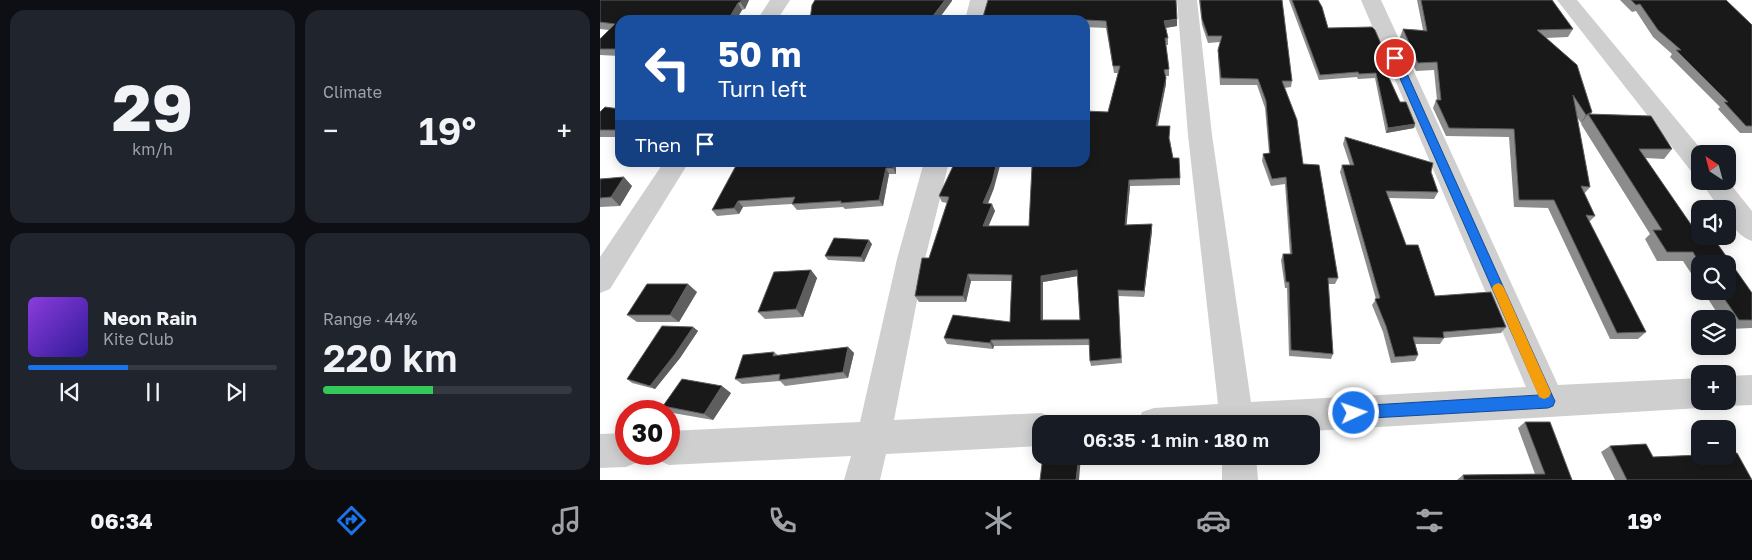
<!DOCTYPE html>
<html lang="en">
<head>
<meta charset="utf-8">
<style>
	:root { --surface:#171b24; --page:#20242c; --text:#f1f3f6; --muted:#9ea1a6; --line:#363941; --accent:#1a73e8 }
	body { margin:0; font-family:"Golos Text",sans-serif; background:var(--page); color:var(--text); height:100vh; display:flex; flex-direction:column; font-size:19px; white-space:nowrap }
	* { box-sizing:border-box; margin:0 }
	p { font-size:16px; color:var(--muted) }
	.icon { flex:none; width:28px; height:28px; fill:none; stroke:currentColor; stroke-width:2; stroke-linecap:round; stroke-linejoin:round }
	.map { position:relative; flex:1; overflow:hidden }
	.panel { display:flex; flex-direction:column; gap:10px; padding:10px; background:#0d0f14; width:600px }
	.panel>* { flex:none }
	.hud { position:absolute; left:15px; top:15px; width:475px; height:152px; border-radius:15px; box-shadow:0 2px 12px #0003; background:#1a4fa0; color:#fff; overflow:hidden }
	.needle { width:32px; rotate:324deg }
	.controls { position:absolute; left:1091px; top:145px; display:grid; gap:10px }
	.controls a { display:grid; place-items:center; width:45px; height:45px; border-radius:10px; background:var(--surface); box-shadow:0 2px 12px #0003; font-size:25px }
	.speed { position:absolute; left:15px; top:400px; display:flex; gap:10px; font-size:25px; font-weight:700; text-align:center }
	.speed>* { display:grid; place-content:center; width:65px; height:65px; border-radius:50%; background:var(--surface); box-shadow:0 2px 12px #0003; line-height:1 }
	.speed .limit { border:8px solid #d22; background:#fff; color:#111 }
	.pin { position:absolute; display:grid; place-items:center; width:42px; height:42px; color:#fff; margin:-21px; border:2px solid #fff; border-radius:50%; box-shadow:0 1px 5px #0007 }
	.me { position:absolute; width:55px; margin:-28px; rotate:87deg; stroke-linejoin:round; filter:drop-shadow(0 0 4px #0008) }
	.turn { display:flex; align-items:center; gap:18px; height:105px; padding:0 20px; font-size:22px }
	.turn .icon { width:65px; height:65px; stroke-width:2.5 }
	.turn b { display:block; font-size:35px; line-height:42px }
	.then { display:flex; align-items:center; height:48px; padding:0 20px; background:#0003; gap:10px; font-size:19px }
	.big { font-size:38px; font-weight:600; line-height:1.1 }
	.panel .widget { flex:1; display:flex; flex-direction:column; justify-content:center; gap:8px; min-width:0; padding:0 18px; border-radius:15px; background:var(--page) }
	.panel .dial { align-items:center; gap:0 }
	.dial b { font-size:65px; line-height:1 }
	.song { display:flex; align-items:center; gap:15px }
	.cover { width:60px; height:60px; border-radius:8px; background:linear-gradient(135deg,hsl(270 70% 55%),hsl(250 70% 35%)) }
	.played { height:5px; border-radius:2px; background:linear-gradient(90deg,var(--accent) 40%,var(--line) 40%) }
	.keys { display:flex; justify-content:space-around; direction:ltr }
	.heat { display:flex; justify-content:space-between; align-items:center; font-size:28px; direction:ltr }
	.charge { height:8px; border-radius:4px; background:linear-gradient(90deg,#34c759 44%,var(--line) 0) }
	.panel .tiles { flex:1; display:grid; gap:10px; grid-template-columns:repeat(2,1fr) }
	.trip { position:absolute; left:432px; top:415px; width:288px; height:50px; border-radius:15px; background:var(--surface); box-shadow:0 2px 12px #0003; font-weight:600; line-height:50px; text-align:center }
	.dock { display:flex; height:80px; justify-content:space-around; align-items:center; background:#090b0e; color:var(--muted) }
	.dock .icon { width:35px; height:35px }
	.dock .current { color:var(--accent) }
	.dock b { font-size:22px; color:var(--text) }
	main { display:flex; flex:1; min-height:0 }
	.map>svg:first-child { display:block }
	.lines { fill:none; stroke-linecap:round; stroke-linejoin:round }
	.street { fill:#cfcfcf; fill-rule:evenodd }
	.wall { fill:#8c8c8c; fill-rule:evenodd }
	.shaded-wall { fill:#5e5e5e }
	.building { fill:#191919; stroke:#5e5e5e; fill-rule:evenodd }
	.route { fill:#1a73e8; stroke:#114b97 }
	.slow { fill:#f59e0b }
</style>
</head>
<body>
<main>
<section class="panel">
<div class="tiles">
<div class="widget dial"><b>29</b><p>km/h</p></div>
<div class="widget"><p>Climate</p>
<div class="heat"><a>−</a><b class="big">19°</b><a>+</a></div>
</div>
<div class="widget">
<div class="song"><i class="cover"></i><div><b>Neon Rain</b><p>Kite Club</p></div></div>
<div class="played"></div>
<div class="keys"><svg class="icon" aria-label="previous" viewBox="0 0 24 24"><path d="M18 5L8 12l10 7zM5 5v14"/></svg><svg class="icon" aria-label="pause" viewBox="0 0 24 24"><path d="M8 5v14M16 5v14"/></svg><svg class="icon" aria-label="next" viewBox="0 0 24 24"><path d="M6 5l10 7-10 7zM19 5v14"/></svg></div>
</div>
<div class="widget"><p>Range · 44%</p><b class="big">220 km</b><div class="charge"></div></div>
</div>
</section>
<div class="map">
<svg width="1152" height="480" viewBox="0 0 1152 480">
	<rect width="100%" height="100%" fill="#fff"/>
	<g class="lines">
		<path class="street" d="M170 0H190L177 20H157Z
			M370 0H390L385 20H365Z
			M577 0H597L612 135 651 402 926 387 761 0H781L958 385 1100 378V401H1113L1112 404 1100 408 711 431V424H537L542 412 554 408 618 404 588 135Z
			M957 0H977L1105 154H1100V174L1091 171Z
			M64 162H89L10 289 0 293V257Z
			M324 162H349L325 259 294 420 441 413 453 418 455 424H441V446L286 454 280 480H244L251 456 69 465 57 460 54 454H69V431L260 422 297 259Z
			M1100 181H1128L1152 211V241C1138 236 1128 223 1128 209H1120Z
			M1152 375V405L1128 406 1116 402 1128 401V376Z
			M26 433V454H42L38 462 26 467 0 468V434Z
			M622 456H656L658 480H622Z"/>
	</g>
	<path class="wall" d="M0 0H149L145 9 142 10 136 20H20V56L0 55V39L9 30 0 29Z
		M388 0 577 26 566 28 568 38V45H566L569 69V76H566V84L558 126 570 140 573 158 580 178V185L530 186 526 225 552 231 544 297 518 296 522 363 491 366 490 361V345L394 346 393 349 347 344 344 338 410 322 412 281H371L366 302H319L315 296 329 258 347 203 342 202 339 196 394 188 388 204 395 211 388 226H429L436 166 508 112 518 73H514L506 28 485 27V20H382ZM477 276 480 320H443V282Z
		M599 0H682L692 81 691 87 684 88 703 164 738 278 735 284H728L733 354 731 359 689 356 687 288H685L681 260 683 254H690L685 184 671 186 662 161 663 154 669 153 665 108 657 85H620L618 57V50L620 42 608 43 602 25Z
		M689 0H718L728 28 791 67 789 71 786 72 800 102 815 124 814 128 786 133 775 78 758 79 757 77 719 80Z
		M817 0H952L973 29 968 37 946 38 992 112 990 114 1072 149 1064 159 1045 158 1092 226 1152 293V328L1128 329V319H1121L1103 291H1128L1100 264V287L1083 261H1057L1045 239 1050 234 981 124 982 122 981 123 977 117 990 187 984 194 995 216 989 222 1046 332 1038 339H1010L948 208 914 207 909 137 846 136 833 108 836 100H837L834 70 816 71 800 37 803 29 823 30Z
		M1020 0H1126L1152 25V133H1140L1118 109 1120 107 1070 57 1072 54 1053 37 1036 11 1032 12Z
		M20 109V137H0V112Z
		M745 137 831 172 838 192 834 199 789 198 806 245 835 296 906 327 901 333 844 338 840 344H815L818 355 815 361 791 363 783 332 772 305 776 299 740 172 742 165H750L743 144Z
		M138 162H296V174H289L283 206 245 209 243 207 197 210 192 204 143 207 139 214 117 216 112 210Z
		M0 179 32 186 20 206 0 207Z
		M272 244 264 262 228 260 225 256Z
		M211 270 217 278 203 317 165 319 158 312Z
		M97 292 79 322H37L27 315Z
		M93 327 98 331 80 358 55 389 32 383 27 379Z
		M248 347 254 353 248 378 185 386 180 381 142 384 135 379 174 352 178 355Z
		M131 393 113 420 73 413 63 406Z
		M925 422 972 480H857L863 475 935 474 918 428Z
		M1010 446 1053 457 1152 480H1015L1001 452Z"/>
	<path class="shaded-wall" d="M142 0H149L145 9 140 2Z
		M345 0H352V1L338 20H330Z
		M138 3 142 10 136 20H128Z
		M577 19V26L564 28V21Z
		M566 78V84L556 133V126Z
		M992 112 989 116 988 114 982 122 981 123 986 115Z
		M815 124 814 128 786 133 788 128Z
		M293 162H296V174L293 168Z
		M397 162H401L394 188 385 210 383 203Z
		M286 168 289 174 283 206 279 200Z
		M24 177 32 186 20 206 11 197Z
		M529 180 530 186 526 232 525 225Z
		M138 201 143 207 139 214 134 208Z
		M392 204 395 211 386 232 383 226Z
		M552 224V231L544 297V291Z
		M269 240 272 244 264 262 261 257Z
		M211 270 217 278 203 317 196 309Z
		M477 270 478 276 443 282V326L441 320V276Z
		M368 274 371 281 366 302 363 296Z
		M88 284 97 292 79 322 70 315Z
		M93 327 98 331 80 358 55 389 50 386Z
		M391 340 394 346 393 349 390 343Z
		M248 347 254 353 248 378 243 372Z
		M122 386 131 393 113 420 104 414Z
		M479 456H481L479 480H476Z"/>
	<path class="building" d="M0 0H142L140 2 138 3 128 20H20V49H0V39L15 24 0 22Z
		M215 0H345L330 20H210L212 5Z
		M388 0H576L577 19 564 21 568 38H565L569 69 564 70 566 78 556 126H570L569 138 573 158H579L580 178 529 180 525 225 552 224 544 291 518 290 521 358 490 361 489 339 391 340 390 343 344 338 353 315 410 322 412 275 368 274 363 296H315L322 258H329L349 197 339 196 355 162H397L392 182 383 203 392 204 383 226H429L432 166H436V162H485V111L508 112 520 66H513L506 21 466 19 453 20 436 18 435 20H382ZM477 270 480 320H441V276Z
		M600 0H682L692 81H682L697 120 703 164 719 165 738 278H728L733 354 691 350 689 282H686L683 254H692L686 177 672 179 663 154 670 153 666 101 658 79 621 78 618 50 622 36H608L602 19Z
		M692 0H718L722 7 728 28 772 27 775 30 791 67H784L800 102H806L815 124 788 128 776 73 759 74 758 72 720 75Z
		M821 0H952L973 29 937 30 977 65 992 112 986 115 973 95 990 187 981 186 995 216 986 215 1046 332 1017 333 954 200H919L914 129 849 128 836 100H841L837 62 818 63 803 29 827 31Z
		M1031 0H1126L1152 25V126H1146L1124 102H1128L1076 50H1081L1058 30 1040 4 1036 5Z
		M5 107 20 109V130H0V112Z
		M988 114 1051 116 1072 149H1039L1092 226H1100V236H1112L1152 293V320H1139L1119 291H1128V264H1100L1093 252H1067L1053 230H1062Z
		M745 137 833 163 831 172 838 192 786 191 806 245H818L835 296 891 292 906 327 843 332 844 338 813 337 818 355 795 357 786 326 775 299 780 298 742 165H754Z
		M138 162H293V168H286L279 200 241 203V201L192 204 195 197 138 201 134 208 112 210Z
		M24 177 11 197 0 198V179Z
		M234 238 269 240 261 257 225 256Z
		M211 270 196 309 158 312 174 272Z
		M47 284H88L70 315H27Z
		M62 326 93 327 75 354 50 386 27 379Z
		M248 347 243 372 179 380 180 374 135 379 143 355 174 352 173 356Z
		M82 379 122 386 104 414 63 406Z
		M925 422H950L972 480H864L863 475 945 474Z
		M1046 444 1053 457 1100 455V456H1128V454L1137 453 1152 480H1027L1010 446Z
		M443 456H479L476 480H440Z"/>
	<path class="route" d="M795 55 800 58 953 397 955 401 953 406 948 408 754 419 749 417 747 413 749 408 754 406 939 395 791 58Z"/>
	<path class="slow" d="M898 283 902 285 904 288 949 388 951 393 949 397 944 399 939 397 892 288 894 285Z"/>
</svg>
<div class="controls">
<a><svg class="needle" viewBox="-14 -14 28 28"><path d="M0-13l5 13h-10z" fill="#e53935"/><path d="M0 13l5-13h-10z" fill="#9ea1a6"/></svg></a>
<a><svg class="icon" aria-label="sound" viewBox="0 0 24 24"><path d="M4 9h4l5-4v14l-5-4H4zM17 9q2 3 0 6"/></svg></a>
<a><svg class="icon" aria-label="search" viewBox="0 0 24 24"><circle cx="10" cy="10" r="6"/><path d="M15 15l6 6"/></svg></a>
<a><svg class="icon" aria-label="layers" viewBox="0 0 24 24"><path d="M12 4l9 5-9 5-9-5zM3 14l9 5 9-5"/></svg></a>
<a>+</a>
<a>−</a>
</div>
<div class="speed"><div class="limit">30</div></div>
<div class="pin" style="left:795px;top:58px;background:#d93025"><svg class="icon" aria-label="arrive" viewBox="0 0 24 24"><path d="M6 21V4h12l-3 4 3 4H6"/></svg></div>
<svg class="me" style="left:754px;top:413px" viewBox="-20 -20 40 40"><circle r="17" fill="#1a73e8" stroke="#fff" stroke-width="3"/><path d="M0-11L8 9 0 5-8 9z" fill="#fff"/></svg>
<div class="trip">06:35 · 1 min · 180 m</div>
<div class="hud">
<div class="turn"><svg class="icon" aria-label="left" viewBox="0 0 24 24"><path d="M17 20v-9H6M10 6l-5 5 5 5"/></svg><div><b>50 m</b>Turn left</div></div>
<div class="then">Then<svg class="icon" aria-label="arrive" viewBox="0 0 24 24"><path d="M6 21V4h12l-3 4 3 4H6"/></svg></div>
</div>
</div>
</main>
<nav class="dock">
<b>06:34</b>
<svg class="icon current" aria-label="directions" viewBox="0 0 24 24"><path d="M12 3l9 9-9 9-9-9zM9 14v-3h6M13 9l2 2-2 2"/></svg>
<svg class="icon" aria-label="music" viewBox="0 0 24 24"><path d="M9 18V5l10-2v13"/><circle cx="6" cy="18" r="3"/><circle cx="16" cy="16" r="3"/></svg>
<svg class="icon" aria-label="phone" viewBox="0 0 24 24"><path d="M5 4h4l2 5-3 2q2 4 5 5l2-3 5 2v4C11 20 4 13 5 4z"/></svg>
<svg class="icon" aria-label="climate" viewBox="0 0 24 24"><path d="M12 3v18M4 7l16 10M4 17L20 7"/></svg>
<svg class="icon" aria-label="car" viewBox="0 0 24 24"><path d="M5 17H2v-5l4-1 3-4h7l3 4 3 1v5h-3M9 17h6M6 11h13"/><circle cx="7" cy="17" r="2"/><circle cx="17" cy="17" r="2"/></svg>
<svg class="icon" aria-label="filters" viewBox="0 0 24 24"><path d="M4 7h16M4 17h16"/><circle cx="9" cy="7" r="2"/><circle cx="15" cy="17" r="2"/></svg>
<b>19°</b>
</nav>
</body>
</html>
